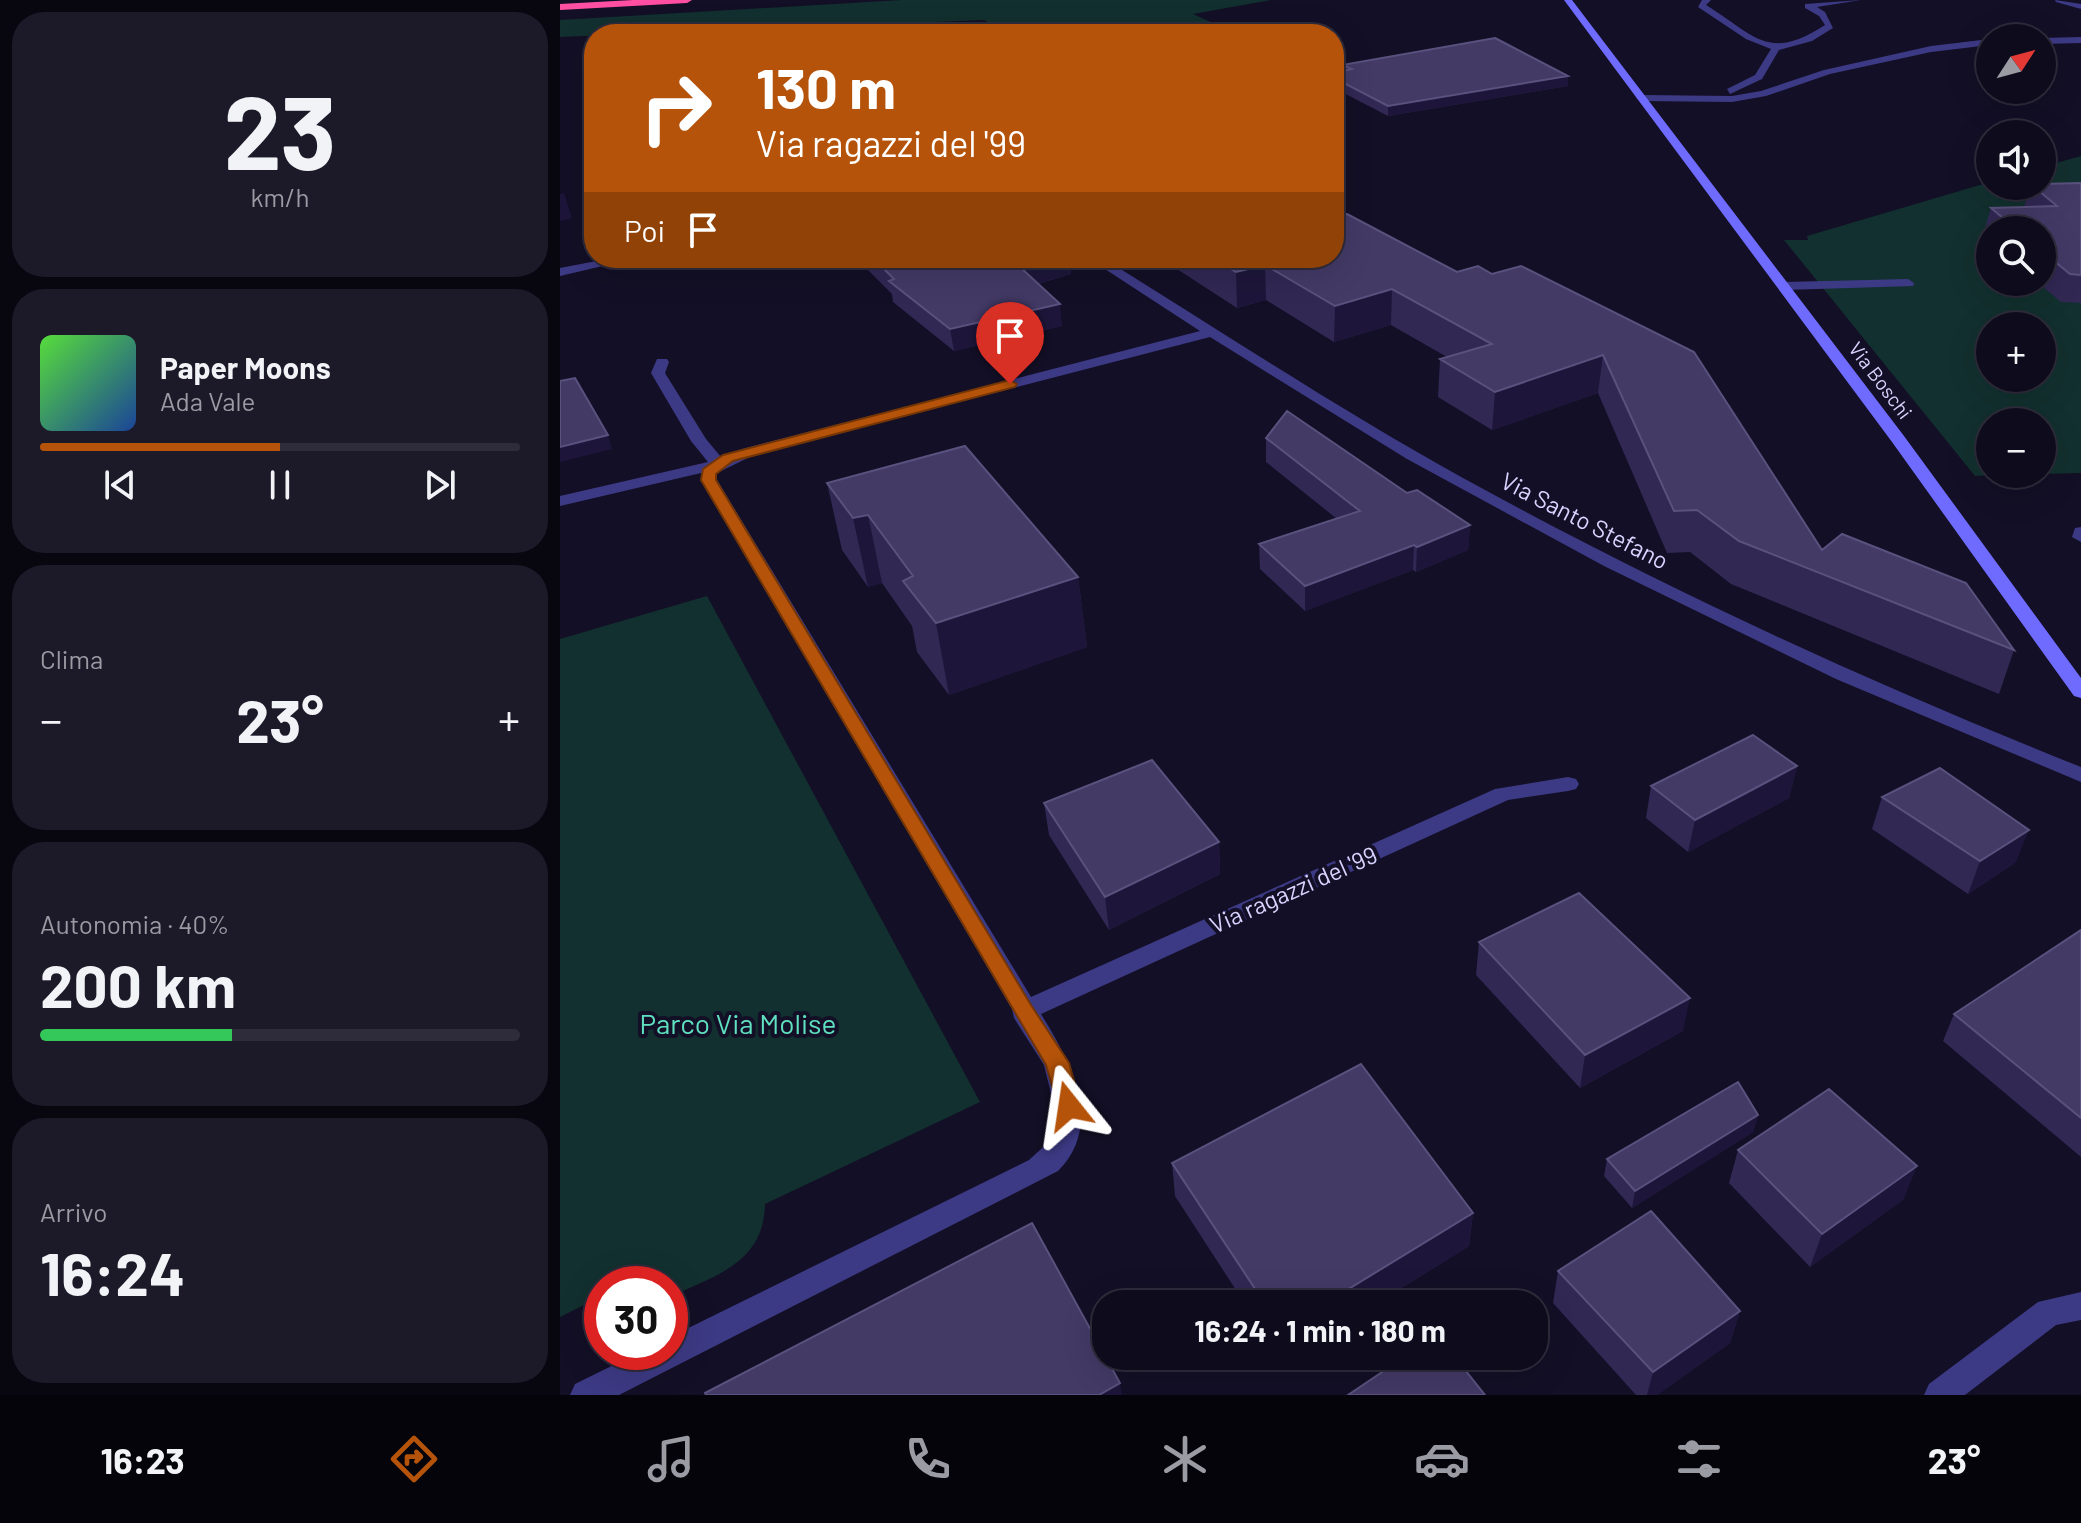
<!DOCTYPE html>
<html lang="it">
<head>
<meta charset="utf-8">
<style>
	:root { --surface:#0e0b1c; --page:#1c1929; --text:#f1f3f6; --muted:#9b9ba3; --line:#2e2b3b; --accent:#b45309 }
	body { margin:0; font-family:Barlow,sans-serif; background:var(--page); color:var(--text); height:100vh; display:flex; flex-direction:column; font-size:30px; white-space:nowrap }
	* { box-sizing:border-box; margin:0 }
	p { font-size:26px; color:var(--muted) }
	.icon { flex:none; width:44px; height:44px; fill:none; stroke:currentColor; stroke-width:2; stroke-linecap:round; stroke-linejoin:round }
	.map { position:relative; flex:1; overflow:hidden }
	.drawer { display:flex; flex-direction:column; gap:12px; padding:12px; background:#08060f; width:560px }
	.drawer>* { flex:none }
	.hud { position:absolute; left:24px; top:24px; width:760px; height:244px; border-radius:32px; box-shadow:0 8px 32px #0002,0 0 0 2px var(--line); background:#b45309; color:#fff; overflow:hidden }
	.needle { width:52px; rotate:54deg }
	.tools { position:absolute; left:1416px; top:24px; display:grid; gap:16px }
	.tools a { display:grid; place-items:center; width:80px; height:80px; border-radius:50%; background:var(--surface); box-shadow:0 8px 32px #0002,0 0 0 2px var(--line); font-size:40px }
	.speed { position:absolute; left:24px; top:1266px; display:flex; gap:16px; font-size:40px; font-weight:700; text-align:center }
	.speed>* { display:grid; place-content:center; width:104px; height:104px; border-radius:50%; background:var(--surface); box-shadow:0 8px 32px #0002,0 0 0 2px var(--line); line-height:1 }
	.speed .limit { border:12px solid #d22; background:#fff; color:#111 }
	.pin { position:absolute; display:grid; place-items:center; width:68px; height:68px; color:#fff; margin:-82px -34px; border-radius:50% 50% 50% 0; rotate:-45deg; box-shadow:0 0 8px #0007 }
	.pin .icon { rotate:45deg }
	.me { position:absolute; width:88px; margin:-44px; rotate:345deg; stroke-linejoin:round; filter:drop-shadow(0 0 6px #0008) }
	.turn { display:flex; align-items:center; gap:28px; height:168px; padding:0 40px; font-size:36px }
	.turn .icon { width:104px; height:104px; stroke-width:2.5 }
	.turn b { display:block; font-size:56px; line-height:68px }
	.then { display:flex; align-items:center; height:76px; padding:0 40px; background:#0003; gap:16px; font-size:30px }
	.big { font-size:60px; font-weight:700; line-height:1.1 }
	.drawer .widget { flex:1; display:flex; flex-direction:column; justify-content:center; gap:12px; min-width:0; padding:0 28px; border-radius:32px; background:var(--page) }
	.drawer .dial { align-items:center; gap:0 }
	.dial b { font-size:104px; line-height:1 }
	.song { display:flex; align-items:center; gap:24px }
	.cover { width:96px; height:96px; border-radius:12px; background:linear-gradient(135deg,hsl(110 70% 55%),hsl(220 70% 35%)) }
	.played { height:8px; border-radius:4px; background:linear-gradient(90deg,var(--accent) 50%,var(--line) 50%) }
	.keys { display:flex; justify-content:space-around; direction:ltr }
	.heat { display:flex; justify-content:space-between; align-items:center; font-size:44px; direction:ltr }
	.charge { height:12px; border-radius:6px; background:linear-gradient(90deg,#34c759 40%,var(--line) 0) }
	.trip { position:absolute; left:532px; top:1290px; width:456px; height:80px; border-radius:32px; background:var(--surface); box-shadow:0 8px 32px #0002,0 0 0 2px var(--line); font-weight:700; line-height:80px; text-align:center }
	.dock { display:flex; height:128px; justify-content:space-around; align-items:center; background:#06040b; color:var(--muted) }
	.dock .icon { width:56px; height:56px }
	.dock .on { color:var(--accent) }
	.dock b { font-size:36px; color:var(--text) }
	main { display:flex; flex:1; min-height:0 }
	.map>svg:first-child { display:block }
	.green { fill:#12302f; fill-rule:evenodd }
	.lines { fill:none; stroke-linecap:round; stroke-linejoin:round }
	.service { fill:#3d3a85; fill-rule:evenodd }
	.minor { fill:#3d3a85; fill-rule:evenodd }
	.secondary { fill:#6f6bff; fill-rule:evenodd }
	.motorway { fill:#ff4fa3; fill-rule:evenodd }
	.wall { fill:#312854 }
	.shaded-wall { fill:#1d163a }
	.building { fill:#433a66; stroke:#5a527e; stroke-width:2 }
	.route { fill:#b45309; stroke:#753606; stroke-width:2 }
	.labels { text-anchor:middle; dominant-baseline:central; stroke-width:8; stroke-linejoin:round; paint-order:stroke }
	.far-street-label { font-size:20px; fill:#d9d4ff; stroke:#130f26 }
	.street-label { font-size:24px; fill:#d9d4ff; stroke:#130f26 }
	.near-park-label { font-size:28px; fill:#5fe0c0; stroke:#130f26 }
</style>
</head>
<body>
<main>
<section class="drawer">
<div class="widget dial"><b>23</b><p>km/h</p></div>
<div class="widget">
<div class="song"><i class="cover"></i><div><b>Paper Moons</b><p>Ada Vale</p></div></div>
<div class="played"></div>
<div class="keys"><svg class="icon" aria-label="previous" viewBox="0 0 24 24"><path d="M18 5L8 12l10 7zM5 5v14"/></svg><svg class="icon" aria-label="pause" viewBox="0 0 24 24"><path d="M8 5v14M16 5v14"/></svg><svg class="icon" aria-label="next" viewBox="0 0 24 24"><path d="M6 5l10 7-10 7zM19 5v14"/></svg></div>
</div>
<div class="widget"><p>Clima</p>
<div class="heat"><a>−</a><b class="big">23°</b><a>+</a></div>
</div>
<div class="widget"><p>Autonomia · 40%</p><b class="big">200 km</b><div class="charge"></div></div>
<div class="widget"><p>Arrivo</p><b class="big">16:24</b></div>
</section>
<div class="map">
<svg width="1521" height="1395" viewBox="0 0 1521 1395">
	<rect width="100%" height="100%" fill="#130f26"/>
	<path class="green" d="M342 0H711L633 14 677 34H448L424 20 0 37V20Z
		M1521 156V473L1482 474V422H1430V474H1476L1415 476 1224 240H1248L1247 236 1430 182V186H1482V167ZM1430 230H1482V282H1430ZM1430 326H1482V378H1430Z
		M147 596 420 1102 205 1204C204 1263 156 1275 110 1297V1284H89L86 1275 67 1284H42V1296L0 1317V639Z"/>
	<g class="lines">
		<path class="service" d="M1142 0H1151L1146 5C1196 36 1208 62 1265 25L1259 16 1245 8V4L1301 0 1257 7 1265 12 1273 28 1252 41 1219 50 1202 79 1170 94 1167 89 1195 75 1211 49 1186 39 1138 7Z
			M1495 0 1521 4V9L1496 2Z
			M1521 37V43L1482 44V38Z
			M1430 39V45L1371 52 1270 74 1206 96 1172 102 1081 101 1076 98 1081 95 1172 96 1201 91 1264 70 1371 46Z
			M1348 279 1354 283 1353 286 1224 290 1217 286 1224 282Z
			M1521 527V542L1512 537 1515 528Z"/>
		<path class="minor" d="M52 258H77L0 276V268Z
			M528 258H543C662 332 780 410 903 478 1103 588 1310 683 1521 767V782L1276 679 1044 566 847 459 650 337 194 455 157 473V480L471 997 935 789 1008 777 1016 779 1019 784 1016 789 1008 791 948 800 481 1014C510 1061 545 1124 498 1171L59 1395H10L15 1384 80 1352H110V1337L469 1160 491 1140 493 1102 484 1065 454 1018 452 1009 141 480V473L0 506V496L148 462 131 441 91 373 97 359H107L109 362 105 373 146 439 161 457 182 449 640 331Z
			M1521 1292V1320L1496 1325 1405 1395H1364L1369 1384 1478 1302Z"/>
		<path class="secondary" d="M1004 0H1012L1344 436 1521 678V698L1514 696 1332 442Z"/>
		<path class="motorway" d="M73 0H132L127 3 0 10V4Z"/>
	</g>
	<path class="wall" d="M782 65 1008 76V86L828 116 774 88V73L782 71Z
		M1521 183V303L1501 302 1477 282H1482V230H1430V240L1423 234 1431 208 1464 207 1470 186Z
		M296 258H509L511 274 478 284 502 326 394 351 333 302 332 294Z
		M600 258H774L897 272 932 274 961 266 1262 550 1454 650 1439 694 1171 584 1130 552 1107 553 1038 393 932 430 878 397 880 359 887 357 831 325 774 342 706 300 677 308Z
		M706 438 847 493 910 525 908 550 856 572 853 570 745 611 700 569 699 544 777 519 706 462Z
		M267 483 518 577 527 647 389 695 357 652 352 626 322 583 308 587 282 550Z
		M1237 766 1229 798 1128 852 1086 818 1091 786Z
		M1322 797 1456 862 1408 894 1312 829Z
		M484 803 659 842 660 874 549 930 489 835Z
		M1521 930V1157L1383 1041 1394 1014Z
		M919 942 1123 1031 1020 1088 916 975Z
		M1198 1115 1193 1132 1072 1208 1044 1176 1047 1159Z
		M1178 1150 1344 1199 1250 1267 1169 1183Z
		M612 1163 913 1213 909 1246 816 1304H685L615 1196Z
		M998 1271 1180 1311 1170 1343 1097 1395H1076L993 1303Z"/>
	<path class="shaded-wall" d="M1008 76V86L828 116V106Z
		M4 193 12 218 0 221V194Z
		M491 258H509L511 274 463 288 460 267Z
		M705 265 706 300 677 308 676 272Z
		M832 289 831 325 774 342 775 306Z
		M500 304 502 326 394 351 390 329Z
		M1043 355 1038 393 932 430 935 392Z
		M48 435 52 449 0 462V447Z
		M308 515 322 583 308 587 293 518Z
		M910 525 908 550 856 572 857 547Z
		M854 545 853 570 745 611V586Z
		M518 577 527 647 389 695 376 623Z
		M1237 766 1229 798 1128 852 1135 820Z
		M1469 830 1456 862 1408 894 1420 861Z
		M659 842 660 874 549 930 545 897Z
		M1130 998 1123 1031 1020 1088 1025 1055Z
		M1198 1115 1193 1132 1072 1208 1075 1191Z
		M1357 1166 1344 1199 1250 1267 1262 1234Z
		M913 1213 909 1246 816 1304H764Z
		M1180 1311 1170 1343 1097 1395H1087L1093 1372Z
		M723 1356H733L723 1362Z
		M560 1383 562 1395H539Z"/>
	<path class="building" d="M243 31 248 34H225Z
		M935 38 1008 76 828 106 774 78V73L792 69 782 65Z
		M1521 183V275L1510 274 1482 251V230H1457L1431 208 1497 206 1473 186H1482V184Z
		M787 214 897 272 918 266 932 274 961 266 1134 352 1262 550 1282 534 1406 583 1454 650 1179 541 1137 510 1114 511 1043 355 935 392 880 359 932 344 832 289 775 306 705 265 676 272 653 258H774V217Z
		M313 258H491L460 267 500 304 390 329 329 281 334 279Z
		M15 378 48 435 0 447V381Z
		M727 411 847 493 857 490 910 525 857 547 854 545 745 586 699 544 800 511 706 438Z
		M405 446 518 577 376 623 343 581 353 576 308 515 293 518 267 483Z
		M1193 735 1237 766 1135 820 1091 786Z
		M592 760 659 842 545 897 484 803Z
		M1380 768 1469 830 1420 861 1322 797Z
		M1019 893 1130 998 1025 1055 919 942Z
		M1521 930V1118L1394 1014Z
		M801 1064 913 1213 764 1304H705L612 1163Z
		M1178 1082 1198 1115 1075 1191 1047 1159Z
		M1269 1089 1357 1166 1262 1234 1178 1150Z
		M1091 1211 1180 1311 1093 1372 998 1271Z
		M472 1223 560 1383 539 1395H146L145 1393Z
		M846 1356H894L925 1395H788Z"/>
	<path class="route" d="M450 380 457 384 455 387 173 461 156 474V480L471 1005 509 1063 521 1106 517 1113 509 1116 500 1113 486 1065 141 480 143 469 163 455Z"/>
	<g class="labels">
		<g class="far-street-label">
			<text transform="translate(1321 380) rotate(53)">Via Boschi</text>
		</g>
		<g class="street-label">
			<text transform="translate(1025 520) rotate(27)">Via Santo Stefano</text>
			<text transform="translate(733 889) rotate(-24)">Via ragazzi del '99</text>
		</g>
		<g class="near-park-label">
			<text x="178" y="1023">Parco Via Molise</text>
		</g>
	</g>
</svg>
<div class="tools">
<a><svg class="needle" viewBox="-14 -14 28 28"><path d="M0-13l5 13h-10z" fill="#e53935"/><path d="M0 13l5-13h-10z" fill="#9b9ba3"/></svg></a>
<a><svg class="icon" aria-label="sound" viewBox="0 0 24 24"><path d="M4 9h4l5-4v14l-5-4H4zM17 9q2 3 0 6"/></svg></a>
<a><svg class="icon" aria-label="search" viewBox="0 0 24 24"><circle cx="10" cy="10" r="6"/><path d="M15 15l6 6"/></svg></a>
<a>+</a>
<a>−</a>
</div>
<div class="speed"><div class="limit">30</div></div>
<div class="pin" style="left:450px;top:384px;background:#d93025"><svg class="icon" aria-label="arrive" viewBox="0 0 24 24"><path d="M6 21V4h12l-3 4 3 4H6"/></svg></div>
<svg class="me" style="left:509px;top:1106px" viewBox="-20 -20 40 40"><path d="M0-17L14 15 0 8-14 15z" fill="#b45309" stroke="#fff" stroke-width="4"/></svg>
<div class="trip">16:24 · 1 min · 180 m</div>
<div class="hud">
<div class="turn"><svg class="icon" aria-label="right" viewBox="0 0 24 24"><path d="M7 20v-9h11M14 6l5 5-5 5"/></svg><div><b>130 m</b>Via ragazzi del '99</div></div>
<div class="then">Poi<svg class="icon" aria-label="arrive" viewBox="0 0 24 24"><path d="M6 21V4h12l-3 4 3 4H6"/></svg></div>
</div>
</div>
</main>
<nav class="dock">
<b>16:23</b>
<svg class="icon on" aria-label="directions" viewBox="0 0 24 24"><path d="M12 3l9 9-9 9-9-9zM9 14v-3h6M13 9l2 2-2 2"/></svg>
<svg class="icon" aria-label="music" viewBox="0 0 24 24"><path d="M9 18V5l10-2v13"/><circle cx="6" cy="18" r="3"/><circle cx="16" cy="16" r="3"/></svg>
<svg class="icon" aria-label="phone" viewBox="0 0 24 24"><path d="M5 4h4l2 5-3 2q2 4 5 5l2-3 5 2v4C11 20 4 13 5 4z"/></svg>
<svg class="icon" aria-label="climate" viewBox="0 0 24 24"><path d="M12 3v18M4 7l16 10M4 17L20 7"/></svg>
<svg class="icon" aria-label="car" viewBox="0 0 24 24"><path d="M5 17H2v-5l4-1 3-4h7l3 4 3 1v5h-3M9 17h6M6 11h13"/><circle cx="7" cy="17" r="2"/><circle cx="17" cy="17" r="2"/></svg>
<svg class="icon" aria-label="filters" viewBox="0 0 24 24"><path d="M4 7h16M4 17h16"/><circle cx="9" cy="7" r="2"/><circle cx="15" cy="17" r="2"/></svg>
<b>23°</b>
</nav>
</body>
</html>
